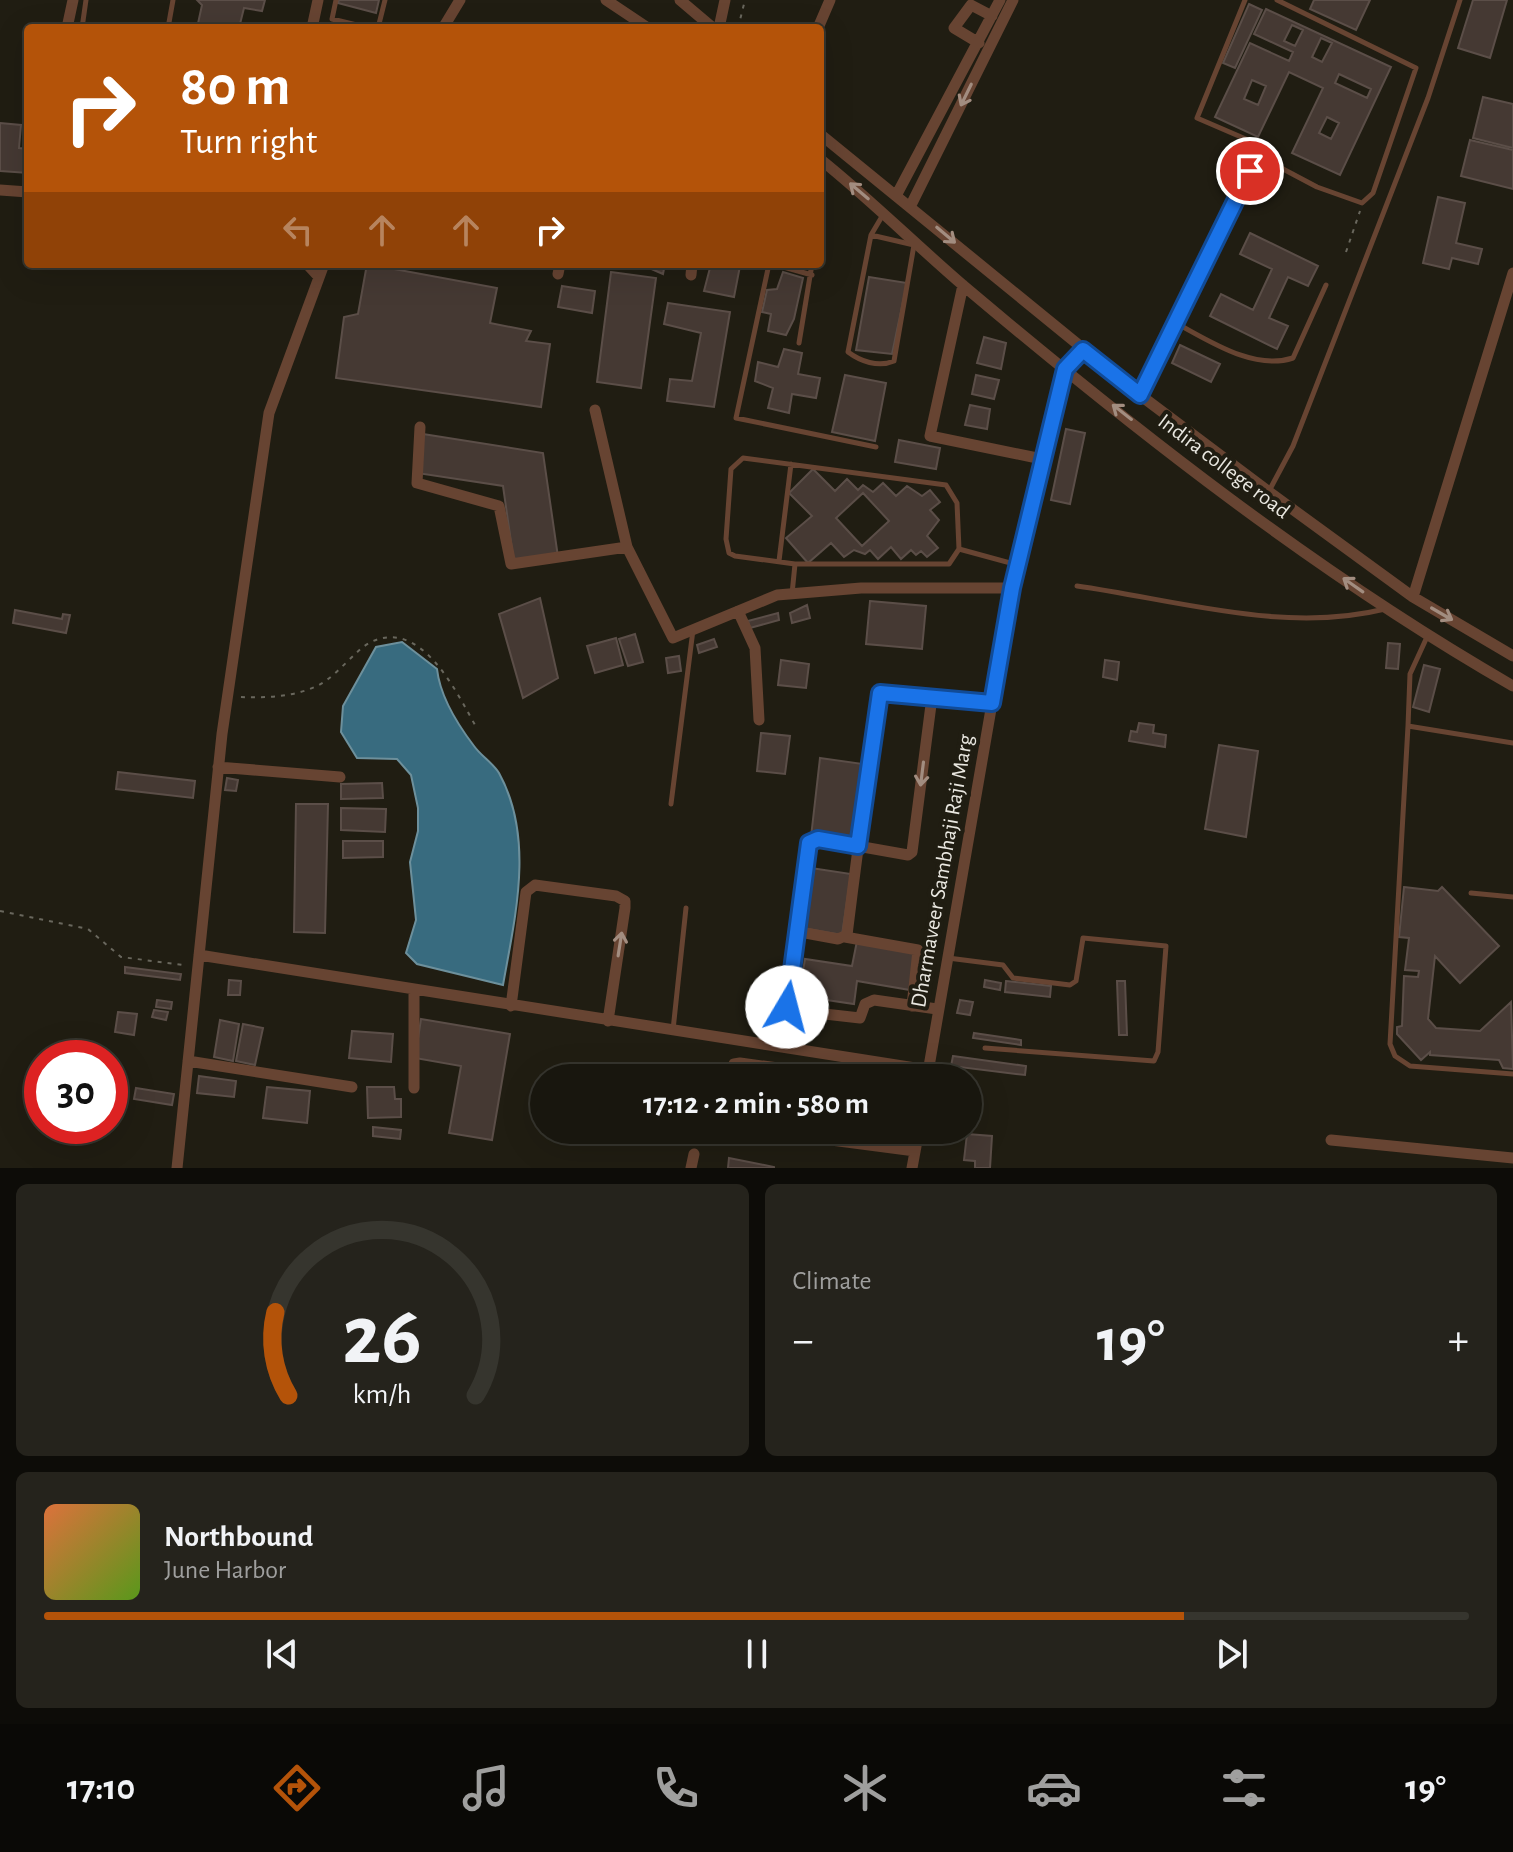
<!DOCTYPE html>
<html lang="en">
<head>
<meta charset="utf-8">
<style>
	:root { --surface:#18160e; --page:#25231c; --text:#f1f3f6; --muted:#9f9f9e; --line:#36352e; --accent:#b45309 }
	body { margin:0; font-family:"Alegreya Sans",sans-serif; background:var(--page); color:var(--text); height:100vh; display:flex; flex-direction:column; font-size:30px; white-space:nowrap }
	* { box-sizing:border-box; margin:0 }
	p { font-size:26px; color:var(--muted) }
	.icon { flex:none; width:44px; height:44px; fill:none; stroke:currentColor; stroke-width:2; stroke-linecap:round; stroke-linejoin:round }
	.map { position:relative; height:1168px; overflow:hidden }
	.side { display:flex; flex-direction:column; gap:16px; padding:16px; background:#0d0c08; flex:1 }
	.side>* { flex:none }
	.guide { position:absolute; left:24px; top:24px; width:800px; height:244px; border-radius:8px; box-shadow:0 8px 32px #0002,0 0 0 2px var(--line); background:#b45309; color:#fff; overflow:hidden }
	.speed { position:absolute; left:24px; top:1040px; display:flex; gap:16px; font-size:40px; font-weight:700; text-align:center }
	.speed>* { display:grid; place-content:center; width:104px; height:104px; border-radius:50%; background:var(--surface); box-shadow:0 8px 32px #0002,0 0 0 2px var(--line); line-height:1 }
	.speed .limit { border:12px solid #d22; background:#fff; color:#111 }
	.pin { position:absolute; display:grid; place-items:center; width:68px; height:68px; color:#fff; margin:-34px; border:4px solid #fff; border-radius:50%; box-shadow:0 2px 8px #0007 }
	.me { position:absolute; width:88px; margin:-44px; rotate:8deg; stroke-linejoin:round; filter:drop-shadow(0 0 6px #0008) }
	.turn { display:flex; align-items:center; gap:28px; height:168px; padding:0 24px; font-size:36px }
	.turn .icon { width:104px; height:104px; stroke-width:2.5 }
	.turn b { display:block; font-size:56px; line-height:68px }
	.lanes { display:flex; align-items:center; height:76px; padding:0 24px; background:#0003; justify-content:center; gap:40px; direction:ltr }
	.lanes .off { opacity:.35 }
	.big { font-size:60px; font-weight:700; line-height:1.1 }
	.side .widget { flex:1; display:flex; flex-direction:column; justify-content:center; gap:12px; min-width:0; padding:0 28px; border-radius:12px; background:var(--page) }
	.side .dial { align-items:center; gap:0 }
	.dial svg { height:208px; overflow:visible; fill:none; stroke:var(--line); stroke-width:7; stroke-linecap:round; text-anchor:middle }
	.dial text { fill:var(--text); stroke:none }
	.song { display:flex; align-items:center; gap:24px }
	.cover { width:96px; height:96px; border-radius:12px; background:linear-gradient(135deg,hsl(20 70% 55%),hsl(90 70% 35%)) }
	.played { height:8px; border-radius:4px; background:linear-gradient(90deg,var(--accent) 80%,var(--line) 80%) }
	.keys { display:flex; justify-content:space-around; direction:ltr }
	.heat { display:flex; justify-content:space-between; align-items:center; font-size:44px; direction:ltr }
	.side .tiles { flex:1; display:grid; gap:16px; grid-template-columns:1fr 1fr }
	.widget:last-child { grid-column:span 2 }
	.trip { position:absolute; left:530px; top:1064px; width:452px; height:80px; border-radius:40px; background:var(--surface); box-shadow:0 8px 32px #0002,0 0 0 2px var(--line); font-weight:700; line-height:80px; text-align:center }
	.dock { display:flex; height:128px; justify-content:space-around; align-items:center; background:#0a0906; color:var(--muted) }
	.dock .icon { width:56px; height:56px }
	.dock .active { color:var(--accent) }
	.dock b { font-size:36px; color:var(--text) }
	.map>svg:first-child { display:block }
	.water { fill:#386b7f; stroke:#6d909c; stroke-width:2 }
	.building { fill:#453933; stroke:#5b4e48; stroke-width:2; fill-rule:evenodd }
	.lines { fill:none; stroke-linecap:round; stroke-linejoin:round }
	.path { stroke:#69675d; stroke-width:2; stroke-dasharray:4 6; stroke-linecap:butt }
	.service { stroke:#674432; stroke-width:5 }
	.minor { stroke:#674432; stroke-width:11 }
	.oneway { stroke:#a28d80 }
	.route-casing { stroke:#114b97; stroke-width:20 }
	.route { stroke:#1a73e8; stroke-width:14 }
	.labels { text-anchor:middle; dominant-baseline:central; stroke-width:8; stroke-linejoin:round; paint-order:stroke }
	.street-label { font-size:22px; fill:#e9e7e0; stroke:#201d12 }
</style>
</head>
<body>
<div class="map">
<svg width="1513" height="1168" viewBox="0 0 1513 1168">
	<rect width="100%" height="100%" fill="#201d12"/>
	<path class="water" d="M402 642 437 669C440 696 458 725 474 746 481 756 493 763 499 773 535 838 515 917 503 985L417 964 406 953 416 920 410 862 418 831V808L411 775 397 759 357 758 341 732 343 706 376 647Z"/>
	<path class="building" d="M265 0 262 11 244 8 239 28H197L202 5 197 0Z
		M339 0H379L376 13 338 3Z
		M1314 0H1370L1356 30 1310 9Z
		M1473 0H1507L1490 58 1458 48Z
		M1249 4 1262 10 1235 68 1223 63Z
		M1266 9 1391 67 1340 175 1292 153 1323 88 1289 72 1258 137 1215 117 1250 43 1289 61 1293 52 1254 34ZM1292 25 1303 30 1295 46 1284 41ZM1321 38 1332 43 1322 62 1312 57ZM1339 74 1371 89 1367 98 1335 83ZM1252 80 1266 86 1258 105 1244 99ZM1327 117 1339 123 1331 139 1319 133Z
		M1483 97 1513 104V148L1473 138Z
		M0 123 21 125 19 148 28 149V173L0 171Z
		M1470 140 1513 150V189L1461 176Z
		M1438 197 1465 203 1456 243 1482 249 1478 264 1452 258 1449 269 1423 263Z
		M1250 233 1318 266 1308 286 1288 277 1269 318 1288 326 1277 349 1210 316 1221 294 1253 310 1272 269 1240 254Z
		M367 264 497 288 490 323 531 331 526 341 550 344 541 407 336 378 344 317 358 314Z
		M640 264H665L663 274Z
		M711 264 740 266 734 297 704 291Z
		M611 272 656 278 641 388 597 382Z
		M783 272 803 278 794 319 786 335 768 331 771 314 762 312 767 290 777 289Z
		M869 277 907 283 892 354 856 350Z
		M562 286 595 291 592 313 558 307Z
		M668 303 730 312 714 407 667 401 670 379 692 381 701 333 664 324Z
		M984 337 1006 343 1001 369 977 363Z
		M1180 345 1220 364 1211 382 1172 363Z
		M784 349 802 353 798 374 820 378 816 398 792 394 789 413 768 408 773 388 755 381 758 362 778 367Z
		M845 375 886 383 875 441 832 432Z
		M976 375 999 380 994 399 972 394Z
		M970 405 990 409 987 429 965 425Z
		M1066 429 1085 433 1070 504 1051 500Z
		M423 434 543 453 558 557 514 563 503 486 417 473Z
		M899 440 940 448 936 469 895 462Z
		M813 469 835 491 847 479 858 490 863 485 873 492 883 483 896 496 907 486 922 496 930 490 940 502 930 510 939 520 927 536 938 548 927 557 921 551 916 555 911 550 901 559 891 547 878 559 870 550 865 554 854 550 844 557 831 543 808 563 786 538 812 516 789 493ZM863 493 889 521 862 546 836 518Z
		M540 598 558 678 523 698 499 614Z
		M870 601 926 606 922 649 866 644Z
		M807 605 810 618 792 623 790 613Z
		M15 610 62 619 63 614 70 615 66 633 13 623Z
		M778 613 779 620 750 628 748 621Z
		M635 634 643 662 628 666 619 639Z
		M616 638 623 665 595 673 587 646Z
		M714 639 717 647 699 653 697 645Z
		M1388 643 1400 644 1398 669 1386 668Z
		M679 656 681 671 668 673 666 658Z
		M781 660 809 664 806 688 778 685Z
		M1105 660 1119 662 1117 680 1103 677Z
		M1424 665 1440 669 1429 712 1413 707Z
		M1139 723 1154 725 1153 733 1166 735 1165 747 1129 741 1131 731 1137 732Z
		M761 733 790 736 785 774 757 771Z
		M1219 745 1258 751 1246 837 1205 829Z
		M820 758 863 764 854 842 811 837Z
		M118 772 195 781 193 798 116 789Z
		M227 778 238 780 236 791 225 790Z
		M382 783 383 798 341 799V784Z
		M296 804H328L325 933 294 932Z
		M341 808 386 809 385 832 341 830Z
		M343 841H383V857L343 858Z
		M811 868 851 874 842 935 802 928Z
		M1404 887 1438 891 1442 887 1499 946 1460 983 1435 956 1428 1019 1436 1028 1480 1031 1511 1002 1513 1069 1503 1068 1499 1060 1430 1055V1052L1421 1060 1397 1034V1027L1402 1026 1404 976 1418 977 1419 971 1405 970 1409 938 1399 937Z
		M857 941 916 952 910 990 857 981 854 1004 799 996 805 959 852 966Z
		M125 967 181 974 180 980 125 973Z
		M229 980 241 981 240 995H228Z
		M985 980 1001 983 1000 990 984 987Z
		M1006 981 1051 986 1050 997 1005 992Z
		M1117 981H1125L1127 1035H1119Z
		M157 1000 172 1002 171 1009 156 1007Z
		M960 1000 973 1002 970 1015 957 1013Z
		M154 1010 168 1012 166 1020 152 1017Z
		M118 1012 137 1014 134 1035 115 1032Z
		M421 1019 510 1034 492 1140 449 1133 461 1066 415 1058Z
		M220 1020 239 1024 233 1061 214 1057Z
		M243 1024 263 1028 255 1065 236 1061Z
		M352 1031 393 1034 391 1062 349 1058Z
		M974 1033 1021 1040V1045L973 1038Z
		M953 1056 1026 1066 1025 1075 951 1066Z
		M199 1076 236 1081 234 1097 197 1093Z
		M267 1087 310 1091 307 1123 263 1118Z
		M367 1087H394L395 1099H401V1117L368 1118Z
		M136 1088 174 1094 172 1105 134 1099Z
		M373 1127 401 1130 400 1139 373 1136Z
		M967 1134 992 1136 990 1168H975V1161L964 1160Z
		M729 1158 774 1167V1168H728Z"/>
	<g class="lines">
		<path class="path" d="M738 28 745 0
			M1346 252 1360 211
			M241 697C267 698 295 697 319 685 339 674 356 649 371 642 421 618 456 691 475 725
			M0 911 88 929 121 957 184 965"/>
		<path class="service" d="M336 0 332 19 369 28
			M1245 0 1197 118 1262 146 1283 169 1317 187 1362 203 1373 193 1416 68 1277 0
			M82 28 86 0
			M168 28 173 0
			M378 28 385 0
			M820 179 822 161
			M871 235 914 245 894 361C878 368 860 361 848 352L871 235 884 213
			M769 264 736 418 876 447
			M773 264 812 275
			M1174 322C1208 340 1253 371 1293 358L1326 285
			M799 343 812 264
			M1141 392 1262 146
			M1269 491 1293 446 1428 98 1460 0
			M959 549 949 564H795L735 556 729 553 726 539 731 469 743 458 946 485 957 503 959 549 1018 565
			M779 561 791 464
			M1077 586C1177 600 1285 634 1385 609
			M792 594 795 564
			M1427 637 1410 674 1408 726 1513 743
			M1408 726 1390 1044 1395 1056 1410 1066 1513 1074
			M671 804 693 630
			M1471 893 1513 897
			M948 958 1003 965 1013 978 1070 985 1076 981 1083 938 1166 946 1158 1052 1154 1061 985 1048
			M673 1030 686 908"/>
		<path class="minor" d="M606 0 648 28
			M680 0 713 28
			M67 28 73 0
			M312 28 318 0
			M443 28 460 0
			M719 28 725 0
			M818 28 830 0
			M979 43 954 28 971 5 992 16
			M820 134 1140 395 1269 492 1413 597 1513 656
			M820 159C870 199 916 245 965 287 1137 432 1318 574 1513 686
			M0 190 28 192
			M897 194 1000 0
			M911 205 1013 0
			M307 264 319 277
			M558 274 560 264
			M691 275 692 264
			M963 285 930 436 1042 459
			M595 410 627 547 673 638 777 595 861 588H1012
			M420 427 417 483 499 506 511 564 627 547
			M1413 597 1513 273
			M738 611 755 648 759 720
			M932 697 912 852 908 855 818 839 812 841 798 926 800 932 838 939 847 935C857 854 868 773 880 693L881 691 992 703
			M218 767 340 777
			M798 930 787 1001 789 1010 860 1018 865 1004 874 1000 937 1009
			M845 937 918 950 912 1006
			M199 955 928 1070
			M414 992V1088
			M511 1006 526 892 535 885 616 896 625 901V908L608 1021
			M188 1061 352 1087
			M720 1078 723 1072 767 1078
			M731 1078 734 1064 740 1063 853 1078
			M927 1078 1012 588 1065 369 1083 350
			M755 1130 915 1151
			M1331 1140 1513 1158
			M177 1168 222 734 269 413 324 264
			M691 1168 694 1154
			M912 1168 919 1130"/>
	</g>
	<defs><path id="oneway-shaft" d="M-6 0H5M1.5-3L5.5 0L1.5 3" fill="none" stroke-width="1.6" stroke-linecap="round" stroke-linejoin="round" transform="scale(2)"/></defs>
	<g class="oneway">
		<use href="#oneway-shaft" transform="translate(966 95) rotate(116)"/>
		<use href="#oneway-shaft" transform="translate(859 191) rotate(-140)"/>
		<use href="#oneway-shaft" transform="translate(946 235) rotate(40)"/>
		<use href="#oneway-shaft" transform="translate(1122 412) rotate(-142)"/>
		<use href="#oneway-shaft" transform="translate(1353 585) rotate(-145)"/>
		<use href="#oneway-shaft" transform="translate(1442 614) rotate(30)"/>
		<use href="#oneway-shaft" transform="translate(922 774) rotate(97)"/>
		<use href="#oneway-shaft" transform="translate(620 944) rotate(-81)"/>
	</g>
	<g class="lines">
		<defs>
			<path id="route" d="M787 1007 809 843 818 839 858 846 880 693 992 703 1012 588 1065 369 1083 350 1140 395 1250 171"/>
		</defs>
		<use href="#route" class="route-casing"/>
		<use href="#route" class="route"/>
	</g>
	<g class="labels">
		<g class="street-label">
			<text transform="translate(1224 466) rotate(37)">Indira college road</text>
			<text transform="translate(942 871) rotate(-80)">Dharmaveer Sambhaji Raji Marg</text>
		</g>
	</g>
</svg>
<div class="speed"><div class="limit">30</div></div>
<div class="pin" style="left:1250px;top:171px;background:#d93025"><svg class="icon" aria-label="arrive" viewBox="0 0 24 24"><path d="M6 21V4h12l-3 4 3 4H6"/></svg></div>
<svg class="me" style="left:787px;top:1007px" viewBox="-20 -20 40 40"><circle r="19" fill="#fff"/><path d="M0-13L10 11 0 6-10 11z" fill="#1a73e8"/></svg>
<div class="trip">17:12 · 2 min · 580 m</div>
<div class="guide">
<div class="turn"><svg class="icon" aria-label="right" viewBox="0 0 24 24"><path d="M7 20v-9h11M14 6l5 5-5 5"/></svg><div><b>80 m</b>Turn right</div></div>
<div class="lanes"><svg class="icon off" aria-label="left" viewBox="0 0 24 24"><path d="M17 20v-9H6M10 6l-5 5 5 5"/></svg><svg class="icon off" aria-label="ahead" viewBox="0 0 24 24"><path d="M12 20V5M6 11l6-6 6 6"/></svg><svg class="icon off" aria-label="ahead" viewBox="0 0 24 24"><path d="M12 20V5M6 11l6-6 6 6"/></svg><svg class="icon" aria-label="right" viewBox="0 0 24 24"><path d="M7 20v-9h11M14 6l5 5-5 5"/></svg></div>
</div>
</div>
<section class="side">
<div class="tiles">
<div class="widget dial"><svg viewBox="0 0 100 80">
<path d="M14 69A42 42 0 1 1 86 69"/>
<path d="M14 69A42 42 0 0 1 9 37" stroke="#b45309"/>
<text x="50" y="56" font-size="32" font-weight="700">26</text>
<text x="50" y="72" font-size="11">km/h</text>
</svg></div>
<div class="widget"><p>Climate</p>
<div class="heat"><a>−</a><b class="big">19°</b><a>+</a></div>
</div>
<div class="widget">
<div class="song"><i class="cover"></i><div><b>Northbound</b><p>June Harbor</p></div></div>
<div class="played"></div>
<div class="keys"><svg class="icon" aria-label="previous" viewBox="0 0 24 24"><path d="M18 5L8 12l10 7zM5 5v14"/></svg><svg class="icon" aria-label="pause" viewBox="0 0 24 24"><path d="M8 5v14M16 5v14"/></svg><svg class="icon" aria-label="next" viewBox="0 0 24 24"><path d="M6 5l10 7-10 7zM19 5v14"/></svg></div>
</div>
</div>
</section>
<nav class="dock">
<b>17:10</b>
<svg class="icon active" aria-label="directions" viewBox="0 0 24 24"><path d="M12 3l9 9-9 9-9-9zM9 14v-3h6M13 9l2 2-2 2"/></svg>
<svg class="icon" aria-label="music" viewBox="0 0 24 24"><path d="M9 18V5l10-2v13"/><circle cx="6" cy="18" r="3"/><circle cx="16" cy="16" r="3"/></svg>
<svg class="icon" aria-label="phone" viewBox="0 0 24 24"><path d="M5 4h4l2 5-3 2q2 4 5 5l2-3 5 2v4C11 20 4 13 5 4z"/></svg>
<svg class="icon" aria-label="climate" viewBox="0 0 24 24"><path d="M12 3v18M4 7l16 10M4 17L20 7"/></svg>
<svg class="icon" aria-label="car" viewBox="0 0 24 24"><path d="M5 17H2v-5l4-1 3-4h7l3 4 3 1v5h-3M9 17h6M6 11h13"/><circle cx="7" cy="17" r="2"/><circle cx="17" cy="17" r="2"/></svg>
<svg class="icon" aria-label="filters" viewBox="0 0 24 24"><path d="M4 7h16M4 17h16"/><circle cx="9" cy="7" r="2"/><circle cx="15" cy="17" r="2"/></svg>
<b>19°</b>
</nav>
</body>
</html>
